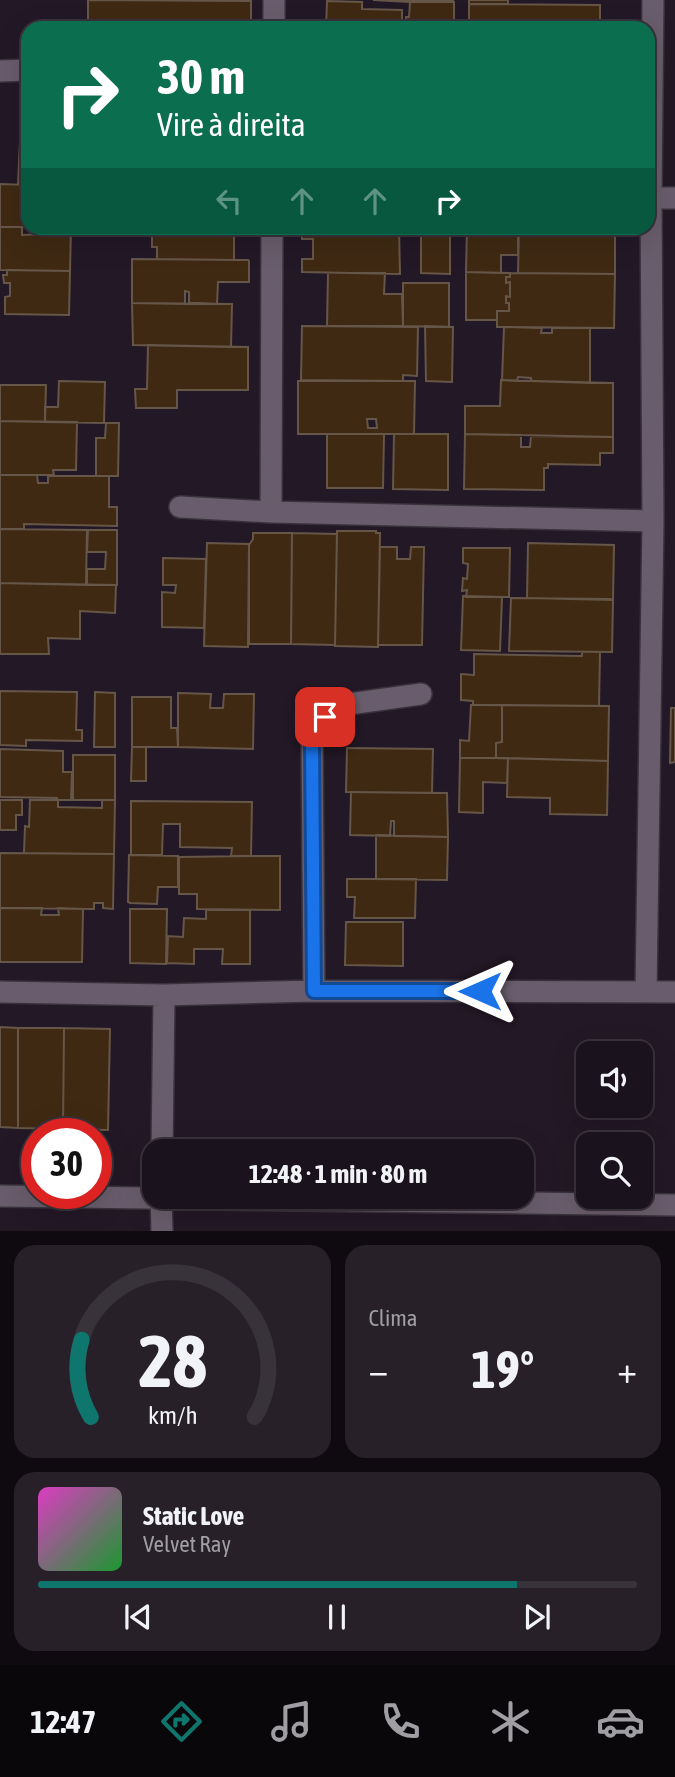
<!DOCTYPE html>
<html lang="pt">
<head>
<meta charset="utf-8">
<style>
	:root { --surface:#1a121c; --page:#272029; --text:#f1f3f6; --muted:#9f9ea3; --line:#38323b; --accent:#0f766e }
	body { margin:0; font-family:"Asap Condensed",sans-serif; background:var(--page); color:var(--text); height:100vh; display:flex; flex-direction:column; font-size:26px; white-space:nowrap }
	* { box-sizing:border-box; margin:0 }
	p { font-size:23px; color:var(--muted) }
	.icon { flex:none; width:38px; height:38px; fill:none; stroke:currentColor; stroke-width:2; stroke-linecap:round; stroke-linejoin:round }
	.map { position:relative; height:1231px; overflow:hidden }
	.details { display:flex; flex-direction:column; gap:14px; padding:14px; background:#0e0a0f; flex:1 }
	.details>* { flex:none }
	.top-card { position:absolute; left:21px; top:21px; width:634px; height:214px; border-radius:21px; box-shadow:0 7px 28px #0002,0 0 0 2px var(--line); background:#0b6e4f; color:#fff; overflow:hidden }
	.buttons { position:absolute; left:576px; top:1041px; display:grid; gap:14px }
	.buttons a { display:grid; place-items:center; width:77px; height:77px; border-radius:14px; background:var(--surface); box-shadow:0 7px 28px #0002,0 0 0 2px var(--line); font-size:35px }
	.speed { position:absolute; left:21px; top:1118px; display:flex; gap:14px; font-size:35px; font-weight:700; text-align:center }
	.speed>* { display:grid; place-content:center; width:91px; height:91px; border-radius:50%; background:var(--surface); box-shadow:0 7px 28px #0002,0 0 0 2px var(--line); line-height:1 }
	.speed .limit { border:10px solid #d22; background:#fff; color:#111 }
	.pin { position:absolute; display:grid; place-items:center; width:60px; height:60px; color:#fff; margin:-30px; border-radius:14px; box-shadow:0 4px 10px #0006 }
	.me { position:absolute; width:77px; margin:-38px; rotate:270deg; stroke-linejoin:round; filter:drop-shadow(0 0 5px #0008) }
	.turn { display:flex; align-items:center; gap:24px; height:147px; padding:0 21px; font-size:32px }
	.turn .icon { width:91px; height:91px; stroke-width:2.5 }
	.turn b { display:block; font-size:49px; line-height:60px }
	.lanes { display:flex; align-items:center; height:66px; padding:0 21px; background:#0003; justify-content:center; gap:35px; direction:ltr }
	.lanes .off { opacity:.35 }
	.big { font-size:52px; font-weight:700; line-height:1.1 }
	.details .tile { flex:1; display:flex; flex-direction:column; justify-content:center; gap:10px; min-width:0; padding:0 24px; border-radius:21px; background:var(--page) }
	.details .dial { align-items:center; gap:0 }
	.dial svg { height:182px; overflow:visible; fill:none; stroke:var(--line); stroke-width:7; stroke-linecap:round; text-anchor:middle }
	.dial text { fill:var(--text); stroke:none }
	.song { display:flex; align-items:center; gap:21px }
	.cover { width:84px; height:84px; border-radius:10px; background:linear-gradient(135deg,hsl(310 70% 55%),hsl(130 70% 35%)) }
	.played { height:7px; border-radius:4px; background:linear-gradient(90deg,var(--accent) 80%,var(--line) 80%) }
	.keys { display:flex; justify-content:space-around; direction:ltr }
	.heat { display:flex; justify-content:space-between; align-items:center; font-size:38px; direction:ltr }
	.details .tiles { flex:1; display:grid; gap:14px; grid-template-columns:1fr 1fr }
	.tile:last-child { grid-column:span 2 }
	.trip { position:absolute; left:142px; top:1139px; width:392px; height:70px; border-radius:21px; background:var(--surface); box-shadow:0 7px 28px #0002,0 0 0 2px var(--line); font-weight:700; line-height:70px; text-align:center }
	.tab-bar { display:flex; height:112px; justify-content:space-around; align-items:center; background:#0a070b; color:var(--muted) }
	.tab-bar .icon { width:49px; height:49px }
	.tab-bar .on { color:var(--accent) }
	.tab-bar b { font-size:32px; color:var(--text) }
	.map>svg:first-child { display:block }
	.building { fill:#3f2913; stroke:#665648; stroke-width:2; fill-rule:evenodd }
	.lines { fill:none; stroke-linecap:round; stroke-linejoin:round }
	.minor-casing { stroke:#39323c; stroke-width:24 }
	.minor { stroke:#695c6c; stroke-width:21 }
	.route-casing { stroke:#114b97; stroke-width:18 }
	.route { stroke:#1a73e8; stroke-width:12 }
</style>
</head>
<body>
<div class="map">
<svg width="675" height="1231" viewBox="0 0 675 1231">
	<rect width="100%" height="100%" fill="#231826"/>
	<path class="building" d="M88 0 251 1V28H88Z
		M373 0H454L410 2Z
		M469 0H508V4H469Z
		M327 1 362 2V9L402 10V28H326Z
		M410 2H454V28H406V17H409Z
		M469 4 600 5V28H469Z
		M20 141H28V185L18 184Z
		M0 184 28 185V227H0Z
		M0 227H22V235L44 234V228H71L70 271 0 270Z
		M152 228H234V260L157 259V247H152Z
		M302 228H399L400 274 302 272V259H313V239H302Z
		M467 228H518V255H501V273L466 272Z
		M519 228H615V274L518 273Z
		M421 231H450V274L421 273Z
		M132 259 248 260 249 261V282H218L217 304 189 303V292L185 291V304L132 303Z
		M7 270 70 271 69 315 5 314V297L10 296V283H4L3 275H7Z
		M466 272 510 273V277H506V283L510 282V297L506 296V303H509V311H497V320H466Z
		M328 273H385L384 294H402L403 326H327Z
		M510 273 615 274 614 328 497 327V311H509V303H506V296L510 297V282L506 283V277H510Z
		M403 283H449V327L403 326Z
		M132 303 232 304 231 347 133 345Z
		M302 326 418 327 417 376 403 375V381L301 380Z
		M425 326 453 327 452 382 426 381Z
		M504 327 542 328 541 333H552V328H590V383L531 381V378L518 377 517 381 502 380Z
		M148 345 248 347V390H177V408H136L135 389H147Z
		M501 380 613 383V437L465 434V406H500Z
		M59 381 105 382 104 423 45 422V407H58Z
		M298 381H415L414 434H298ZM367 419H376L377 428H368Z
		M0 385H46L45 422 0 421Z
		M0 421 77 422 76 470H53L54 475H0Z
		M106 423H119L118 476H96V438H105Z
		M327 434H384L383 488H327Z
		M394 434H448V490L393 489Z
		M465 434 521 435V447H530L531 436 613 437V453H600V465L548 464V468H544V490L464 489Z
		M0 475H37L38 483H48V476H109V507H117V526L24 524V529H0Z
		M0 529 87 530 86 585 0 583Z
		M88 530H117V585H87V569H105L106 552H87Z
		M337 531H376V533H380L378 647 335 646Z
		M253 533H292L291 644H249V545L253 539Z
		M292 533 337 534 335 645 291 644Z
		M207 543 249 544 248 647 204 646Z
		M528 543 614 545 613 600 527 598Z
		M380 547H397V559H410L411 547H424L422 645H378Z
		M463 548H510L509 597H466L467 590 462 591 463 578 467 579 468 564 463 563Z
		M163 558 206 559 204 628 162 627V592L175 593 176 585H163Z
		M0 583 116 585 115 613 80 611V639L48 638 49 654H0Z
		M463 596 502 597 500 651 461 650Z
		M511 598 610 599 613 600 612 652 509 651Z
		M582 652H600L599 706 473 705V701L461 700V674L474 675V654L582 656Z
		M0 691 77 692 76 730H82V741L26 740V746L0 745Z
		M95 692 115 693V747H94Z
		M178 693 211 694 210 708H223L224 694H254L253 749 178 747Z
		M132 697H171V728H177L178 747H132Z
		M471 705H502V742L496 743V758H460V740L469 741Z
		M502 705 609 706 608 761 496 758V743L502 742Z
		M671 708H675V762L670 763Z
		M132 747H146V781H131Z
		M347 748 433 749 432 793 346 792Z
		M0 749 63 751V772H72L71 800H57V798L0 797Z
		M73 755H115V800H73Z
		M460 758H508L507 783 483 782V813L459 812Z
		M508 758 608 761 607 815 550 814V798L507 797Z
		M351 792 447 793 448 837 394 836V821H391L390 836 350 835Z
		M0 800H22V815H16V830H0Z
		M30 800H58V807L102 808V800H115L114 854 24 853 25 826 29 827Z
		M131 801 252 802 251 856H231L232 848 180 847V824H163L162 855H131Z
		M376 835 448 837 447 880 376 879Z
		M0 853 114 854 113 909 103 908V903H94V909L0 908Z
		M129 855 178 856V887H158L157 904 130 903 128 902Z
		M252 856H280V910L197 909V894H179V857Z
		M347 879H416L415 918H354L355 897H347Z
		M0 908H42L41 915H59L58 908 83 909 82 962H0Z
		M130 909H167L166 964 130 963Z
		M206 910H250V964H222L223 949H194V964L167 963 168 936 183 937 184 918 206 919Z
		M346 922H403V966L345 965Z
		M0 1027 18 1028V1128L0 1127Z
		M18 1028H64L63 1129 18 1128Z
		M64 1028 110 1029 108 1130 63 1129Z"/>
	<g class="lines">
		<defs>
			<path id="minor" d="M274 28V0
				M0 71 28 70
				M648 198H675
				M180 507 271 512 653 521
				M271 512 272 228
				M314 991 312 741 325 717 349 704 421 694
				M0 992 164 995 314 991 675 992
				M646 992 653 521 651 198 653 0
				M162 1152 164 995
				M0 1196 675 1205
				M161 1197 162 1231"/>
		</defs>
		<use href="#minor" class="minor-casing"/>
		<use href="#minor" class="minor"/>
	</g>
	<g class="lines">
		<defs>
			<path id="route" d="M325 717 312 741 314 991H480"/>
		</defs>
		<use href="#route" class="route-casing"/>
		<use href="#route" class="route"/>
	</g>
</svg>
<div class="buttons">
<a><svg class="icon" aria-label="sound" viewBox="0 0 24 24"><path d="M4 9h4l5-4v14l-5-4H4zM17 9q2 3 0 6"/></svg></a>
<a><svg class="icon" aria-label="search" viewBox="0 0 24 24"><circle cx="10" cy="10" r="6"/><path d="M15 15l6 6"/></svg></a>
</div>
<div class="speed"><div class="limit">30</div></div>
<div class="pin" style="left:325px;top:717px;background:#d93025"><svg class="icon" aria-label="arrive" viewBox="0 0 24 24"><path d="M6 21V4h12l-3 4 3 4H6"/></svg></div>
<svg class="me" style="left:480px;top:991px" viewBox="-20 -20 40 40"><path d="M0-17L14 15 0 8-14 15z" fill="#1a73e8" stroke="#fff" stroke-width="4"/></svg>
<div class="trip">12:48 · 1 min · 80 m</div>
<div class="top-card">
<div class="turn"><svg class="icon" aria-label="right" viewBox="0 0 24 24"><path d="M7 20v-9h11M14 6l5 5-5 5"/></svg><div><b>30 m</b>Vire à direita</div></div>
<div class="lanes"><svg class="icon off" aria-label="left" viewBox="0 0 24 24"><path d="M17 20v-9H6M10 6l-5 5 5 5"/></svg><svg class="icon off" aria-label="ahead" viewBox="0 0 24 24"><path d="M12 20V5M6 11l6-6 6 6"/></svg><svg class="icon off" aria-label="ahead" viewBox="0 0 24 24"><path d="M12 20V5M6 11l6-6 6 6"/></svg><svg class="icon" aria-label="right" viewBox="0 0 24 24"><path d="M7 20v-9h11M14 6l5 5-5 5"/></svg></div>
</div>
</div>
<section class="details">
<div class="tiles">
<div class="tile dial"><svg viewBox="0 0 100 80">
<path d="M14 69A42 42 0 1 1 86 69"/>
<path d="M14 69A42 42 0 0 1 10 35" stroke="#0f766e"/>
<text x="50" y="56" font-size="32" font-weight="700">28</text>
<text x="50" y="72" font-size="11">km/h</text>
</svg></div>
<div class="tile"><p>Clima</p>
<div class="heat"><a>−</a><b class="big">19°</b><a>+</a></div>
</div>
<div class="tile">
<div class="song"><i class="cover"></i><div><b>Static Love</b><p>Velvet Ray</p></div></div>
<div class="played"></div>
<div class="keys"><svg class="icon" aria-label="previous" viewBox="0 0 24 24"><path d="M18 5L8 12l10 7zM5 5v14"/></svg><svg class="icon" aria-label="pause" viewBox="0 0 24 24"><path d="M8 5v14M16 5v14"/></svg><svg class="icon" aria-label="next" viewBox="0 0 24 24"><path d="M6 5l10 7-10 7zM19 5v14"/></svg></div>
</div>
</div>
</section>
<nav class="tab-bar">
<b>12:47</b>
<svg class="icon on" aria-label="directions" viewBox="0 0 24 24"><path d="M12 3l9 9-9 9-9-9zM9 14v-3h6M13 9l2 2-2 2"/></svg>
<svg class="icon" aria-label="music" viewBox="0 0 24 24"><path d="M9 18V5l10-2v13"/><circle cx="6" cy="18" r="3"/><circle cx="16" cy="16" r="3"/></svg>
<svg class="icon" aria-label="phone" viewBox="0 0 24 24"><path d="M5 4h4l2 5-3 2q2 4 5 5l2-3 5 2v4C11 20 4 13 5 4z"/></svg>
<svg class="icon" aria-label="climate" viewBox="0 0 24 24"><path d="M12 3v18M4 7l16 10M4 17L20 7"/></svg>
<svg class="icon" aria-label="car" viewBox="0 0 24 24"><path d="M5 17H2v-5l4-1 3-4h7l3 4 3 1v5h-3M9 17h6M6 11h13"/><circle cx="7" cy="17" r="2"/><circle cx="17" cy="17" r="2"/></svg>
</nav>
</body>
</html>
